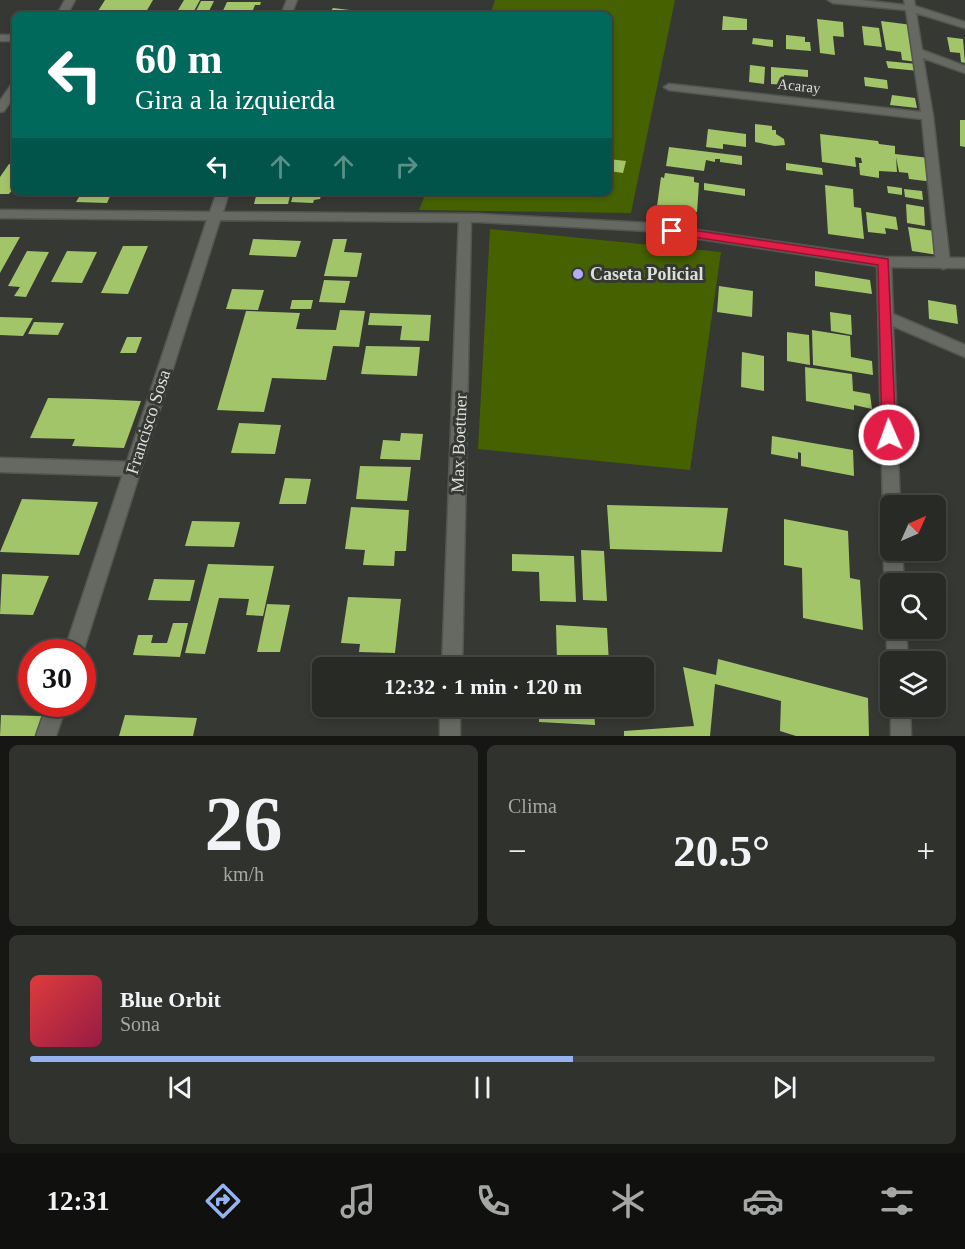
<!DOCTYPE html>
<html lang="es">
<head>
<meta charset="utf-8">
<style>
	:root { --surface:#282a26; --page:#30322e; --text:#f1f3f6; --muted:#a5a7a7; --line:#444643; --accent:#95b2f1 }
	body { margin:0; font-family:"Times New Roman",serif; background:var(--page); color:var(--text); height:100vh; display:flex; flex-direction:column; font-size:22px; white-space:nowrap }
	* { box-sizing:border-box; margin:0 }
	p { font-size:20px; color:var(--muted) }
	.icon { flex:none; width:33px; height:33px; fill:none; stroke:currentColor; stroke-width:2; stroke-linecap:round; stroke-linejoin:round }
	.map { position:relative; height:736px; overflow:hidden }
	.drawer { display:flex; flex-direction:column; gap:9px; padding:9px; background:#161715; flex:1 }
	.drawer>* { flex:none }
	.guide { position:absolute; left:12px; top:12px; width:600px; height:183px; border-radius:9px; box-shadow:0 3px 9px #0003,0 0 0 2px var(--line); background:#00695c; color:#fff; overflow:hidden }
	.needle { width:39px; rotate:45deg }
	.fabs { position:absolute; left:880px; top:495px; display:grid; gap:12px }
	.fabs a { display:grid; place-items:center; width:66px; height:66px; border-radius:9px; background:var(--surface); box-shadow:0 3px 9px #0003,0 0 0 2px var(--line); font-size:30px }
	.speed { position:absolute; left:18px; top:639px; display:flex; gap:12px; font-size:30px; font-weight:700; text-align:center }
	.speed>* { display:grid; place-content:center; width:78px; height:78px; border-radius:50%; background:var(--surface); box-shadow:0 3px 9px #0003,0 0 0 2px var(--line); line-height:1 }
	.speed .limit { border:9px solid #d22; background:#fff; color:#111 }
	.pin { position:absolute; display:grid; place-items:center; width:51px; height:51px; color:#fff; margin:-26px; border-radius:12px; box-shadow:0 3px 9px #0006 }
	.me { position:absolute; width:66px; margin:-33px; rotate:358deg; stroke-linejoin:round; filter:drop-shadow(0 0 4px #0008) }
	.turn { display:flex; align-items:center; gap:21px; height:126px; padding:0 24px; font-size:27px }
	.turn .icon { width:78px; height:78px; stroke-width:2.5 }
	.turn b { display:block; font-size:42px; line-height:51px }
	.lanes { display:flex; align-items:center; height:57px; padding:0 24px; background:#0003; justify-content:center; gap:30px; direction:ltr }
	.lanes .off { opacity:.35 }
	.big { font-size:45px; font-weight:700; line-height:1.1 }
	.drawer .widget { flex:1; display:flex; flex-direction:column; justify-content:center; gap:9px; min-width:0; padding:0 21px; border-radius:9px; background:var(--page) }
	.drawer .dial { align-items:center; gap:0 }
	.dial b { font-size:78px; line-height:1 }
	.song { display:flex; align-items:center; gap:18px }
	.cover { width:72px; height:72px; border-radius:9px; background:linear-gradient(135deg,hsl(0 70% 55%),hsl(340 70% 35%)) }
	.played { height:6px; border-radius:3px; background:linear-gradient(90deg,var(--accent) 60%,var(--line) 60%) }
	.keys { display:flex; justify-content:space-around; direction:ltr }
	.heat { display:flex; justify-content:space-between; align-items:center; font-size:33px; direction:ltr }
	.drawer .tiles { flex:1; display:grid; gap:9px; grid-template-columns:1fr 1fr }
	.widget:last-child { grid-column:span 2 }
	.trip { position:absolute; left:312px; top:657px; width:342px; height:60px; border-radius:9px; background:var(--surface); box-shadow:0 3px 9px #0003,0 0 0 2px var(--line); font-weight:700; line-height:60px; text-align:center }
	.tabs { display:flex; height:96px; justify-content:space-around; align-items:center; background:#10110f; color:var(--muted) }
	.tabs .icon { width:42px; height:42px }
	.tabs .active { color:var(--accent) }
	.tabs b { font-size:27px; color:var(--text) }
	.map>svg:first-child { display:block }
	.green { fill:#466200 }
	.building { fill:#a2c56a }
	.lines { fill:none; stroke-linecap:round; stroke-linejoin:round }
	.street-casing { stroke:#535550; stroke-width:3 }
	.secondary-casing { stroke:#535550; stroke-width:3 }
	.street { fill:#666862; fill-rule:evenodd }
	.secondary { fill:#666862; fill-rule:evenodd }
	.route { fill:#e11d48; stroke:#92132f; stroke-width:1.5 }
	.poi-dot { fill:#b4acf9; stroke:#363833; stroke-width:2 }
	.labels { text-anchor:middle; dominant-baseline:central; stroke-width:6; stroke-linejoin:round; paint-order:stroke }
	.far-street-label { font-size:15px; fill:#dcdeda; stroke:#363833 }
	.poi-label { font-size:18px; font-weight:bold; fill:#dcdeda; stroke:#363833; text-anchor:start }
	.street-label { font-size:18px; fill:#dcdeda; stroke:#363833 }
</style>
</head>
<body>
<div class="map">
<svg width="965" height="736" viewBox="0 0 965 736">
	<rect width="100%" height="100%" fill="#363833"/>
	<path class="green" d="M495 0H675L631 213 419 210 426 192H609V15H490Z
		M490 229 721 252 690 470 478 449Z"/>
	<path class="building" d="M105 0H153L146 12 98 11Z
		M184 0H200L194 11 178 10Z
		M201 1H214L207 15H194Z
		M227 2H261L260 5H255L251 15H221Z
		M333 8 367 12 365 15H328Z
		M723 16 747 19V30H722Z
		M817 19 843 22 844 37 833 36 835 55 820 53Z
		M881 21 912 25 917 62 902 60 901 52 886 50Z
		M862 26 879 28 882 47 864 45Z
		M786 35 805 37V42H810L811 51 786 49Z
		M947 37 963 39 965 63 961 62 960 53 950 52Z
		M753 38 773 40V47L752 44Z
		M886 61 917 64 919 71 888 68Z
		M750 65 765 67 764 84 749 82Z
		M771 67 808 70V77L784 75 785 85 771 84Z
		M864 77 887 80 888 89 865 86Z
		M892 95 915 98 917 108 890 105Z
		M960 120H965V147L960 146Z
		M755 124 772 126V130H776V134L784 139 785 145 775 146 755 142Z
		M708 129 746 134V147L723 144V149L706 147Z
		M820 134 878 141 879 144 895 146V154L929 158 934 182 909 179 908 173 899 172 896 157 897 172 879 171V178L860 175 859 163H862L861 158 855 157 856 167 822 162Z
		M669 147 742 156V165L720 162V159H715V162L706 160 704 171 666 166Z
		M609 159 626 161 623 173 609 171Z
		M786 163 822 168 823 175 786 170Z
		M9 164 15 165V186L9 194H0V177Z
		M665 173 694 177V182L699 183 697 212 657 206 661 177 664 178Z
		M704 183 745 189V196L704 190Z
		M825 185 853 189 854 207 861 208 864 239 828 234Z
		M887 186 902 188V195L888 193Z
		M904 189 922 191 923 200 905 197Z
		M82 192H112L107 203 76 202Z
		M257 192H291L288 204H254Z
		M294 192H322L320 199 314 200 313 203 291 202Z
		M906 204 924 207 925 226 907 223Z
		M866 212 896 217 898 230 885 228 886 234 868 232Z
		M908 227 934 231 938 255 912 251Z
		M0 237H20L0 273Z
		M253 239 301 241 296 257 249 255Z
		M333 239H347L344 252 362 253 357 277 324 276Z
		M123 246H148L128 294 101 293Z
		M27 251 49 252 26 297 14 296 20 287 8 286Z
		M67 251 97 252 82 283 51 282Z
		M815 271 870 280 872 294 815 286Z
		M324 280 350 281 345 303 319 302Z
		M719 286 753 291 752 317 717 312Z
		M232 289 264 290 258 310 226 309Z
		M292 300H313L311 309H290Z
		M928 300 956 305 958 324 929 319Z
		M340 310 365 311 359 347 333 346 326 380 272 378 264 412 217 410 246 311 300 313 296 329 336 330Z
		M830 312 851 315 852 335 831 331Z
		M370 313 431 315 429 341 400 340 402 326 368 325Z
		M0 317 33 318 23 336 0 335Z
		M34 322 64 323 58 335 28 334Z
		M812 330 850 336 851 357 872 361 873 375 813 365Z
		M787 332 809 335 810 365 787 361Z
		M127 337H142L136 353H120Z
		M366 346 420 347 417 376 361 374Z
		M742 352 764 356V391L741 387Z
		M805 367 852 374 853 391 870 394 872 409 854 405V410L806 401Z
		M48 398 92 399 141 401 124 448 72 446 75 439 30 438Z
		M239 423 281 425 275 454 231 453Z
		M401 433 423 434 420 460 380 459 383 440 400 441Z
		M772 436 853 450 854 476 801 466V453L798 452V459L771 454Z
		M360 466 411 467 407 501 356 499Z
		M285 478 311 479 306 504H279Z
		M22 499 98 502 79 555 0 552Z
		M607 505 728 508 722 552 610 549Z
		M351 507 409 510 406 551H395L394 566 363 565 365 550 345 549Z
		M784 519 848 531 850 578 860 580 863 630 803 618 802 568 784 565Z
		M192 521 240 522 234 547 185 546Z
		M581 550 604 551 607 601 583 600Z
		M512 554 574 556 576 602 540 601 539 572 512 571Z
		M208 564 274 566 263 616 246 615 249 599 219 598 205 654 185 653Z
		M2 574 49 576 33 615 0 614Z
		M154 579 195 580 190 601 148 600Z
		M348 597 401 599 395 653 359 652 360 644 341 643Z
		M267 604 290 605 280 652H257Z
		M173 623H188L180 657 133 655 138 635H153L151 643H167Z
		M556 625 607 628 609 663 557 661Z
		M718 659 868 698 869 736H796L780 731 781 701 715 684 710 736H624V731L694 726 683 667 716 675Z
		M345 661 391 663V668H344Z
		M539 706H594L595 725 539 722Z
		M1 715 42 716 35 736H0Z
		M125 715 197 718 193 736H119Z"/>
	<g class="lines">
		<defs>
			<path id="street" d="M65 0H75L67 15H57Z
				M828 0H861L905 5 904 0H914L915 6 965 22V28L916 13 922 50 965 66V73L923 58 933 116 950 264 948 267 943 269 936 264 922 119 669 90 664 87 669 84 921 112 906 10 833 3Z
				M0 35H15V41H0Z
				M15 84V95L4 111 0 112V101L11 85Z
				M465 214 471 218 462 668H442L459 218Z
				M884 257 891 262 893 314 965 345V357L893 326 900 506H891V513L886 511 883 506 877 262Z
				M0 458 132 462 138 464 140 469 138 474 132 476 0 472Z
				M891 543V550H902L904 584H891V591C883 583 882 555 887 544Z
				M891 621V628H906L908 662H891V668C886 656 885 633 891 621Z
				M891 704V706H910L911 736H891Z
				M440 706H460V736H440Z"/>
			<path id="secondary" d="M287 0H297L291 15H281Z
				M217 192H229L223 212 479 214 648 223 884 257 965 258V268L884 267 648 231 479 222 220 220 83 652H64L207 220 0 218V210L210 212Z
				M47 704H67L56 736H36Z"/>
		</defs>
		<use href="#street" class="street-casing"/>
		<use href="#secondary" class="secondary-casing"/>
		<use href="#street" class="street"/>
		<use href="#secondary" class="secondary"/>
	</g>
	<path class="route" d="M672 227 888 259 896 435 894 439H884L882 435 878 265 667 233 666 231Z"/>
	<circle class="poi-dot" cx="578" cy="274" r="6"/>
	<g class="labels">
		<g class="far-street-label">
			<text transform="translate(799 86) rotate(6)">Acaray</text>
		</g>
		<g class="poi-label">
			<text x="590" y="274">Caseta Policial</text>
		</g>
		<g class="street-label">
			<text transform="translate(148 422) rotate(-72)">Francisco Sosa</text>
			<text transform="translate(459 443) rotate(-88)">Max Boettner</text>
		</g>
	</g>
</svg>
<div class="fabs">
<a><svg class="needle" viewBox="-14 -14 28 28"><path d="M0-13l5 13h-10z" fill="#e53935"/><path d="M0 13l5-13h-10z" fill="#a5a7a7"/></svg></a>
<a><svg class="icon" aria-label="search" viewBox="0 0 24 24"><circle cx="10" cy="10" r="6"/><path d="M15 15l6 6"/></svg></a>
<a><svg class="icon" aria-label="layers" viewBox="0 0 24 24"><path d="M12 4l9 5-9 5-9-5zM3 14l9 5 9-5"/></svg></a>
</div>
<div class="speed"><div class="limit">30</div></div>
<div class="pin" style="left:672px;top:231px;background:#d93025"><svg class="icon" aria-label="arrive" viewBox="0 0 24 24"><path d="M6 21V4h12l-3 4 3 4H6"/></svg></div>
<svg class="me" style="left:889px;top:435px" viewBox="-20 -20 40 40"><circle r="17" fill="#e11d48" stroke="#fff" stroke-width="3"/><path d="M0-11L8 9 0 5-8 9z" fill="#fff"/></svg>
<div class="trip">12:32 · 1 min · 120 m</div>
<div class="guide">
<div class="turn"><svg class="icon" aria-label="left" viewBox="0 0 24 24"><path d="M17 20v-9H6M10 6l-5 5 5 5"/></svg><div><b>60 m</b>Gira a la izquierda</div></div>
<div class="lanes"><svg class="icon" aria-label="left" viewBox="0 0 24 24"><path d="M17 20v-9H6M10 6l-5 5 5 5"/></svg><svg class="icon off" aria-label="ahead" viewBox="0 0 24 24"><path d="M12 20V5M6 11l6-6 6 6"/></svg><svg class="icon off" aria-label="ahead" viewBox="0 0 24 24"><path d="M12 20V5M6 11l6-6 6 6"/></svg><svg class="icon off" aria-label="right" viewBox="0 0 24 24"><path d="M7 20v-9h11M14 6l5 5-5 5"/></svg></div>
</div>
</div>
<section class="drawer">
<div class="tiles">
<div class="widget dial"><b>26</b><p>km/h</p></div>
<div class="widget"><p>Clima</p>
<div class="heat"><a>−</a><b class="big">20.5°</b><a>+</a></div>
</div>
<div class="widget">
<div class="song"><i class="cover"></i><div><b>Blue Orbit</b><p>Sona</p></div></div>
<div class="played"></div>
<div class="keys"><svg class="icon" aria-label="previous" viewBox="0 0 24 24"><path d="M18 5L8 12l10 7zM5 5v14"/></svg><svg class="icon" aria-label="pause" viewBox="0 0 24 24"><path d="M8 5v14M16 5v14"/></svg><svg class="icon" aria-label="next" viewBox="0 0 24 24"><path d="M6 5l10 7-10 7zM19 5v14"/></svg></div>
</div>
</div>
</section>
<nav class="tabs">
<b>12:31</b>
<svg class="icon active" aria-label="directions" viewBox="0 0 24 24"><path d="M12 3l9 9-9 9-9-9zM9 14v-3h6M13 9l2 2-2 2"/></svg>
<svg class="icon" aria-label="music" viewBox="0 0 24 24"><path d="M9 18V5l10-2v13"/><circle cx="6" cy="18" r="3"/><circle cx="16" cy="16" r="3"/></svg>
<svg class="icon" aria-label="phone" viewBox="0 0 24 24"><path d="M5 4h4l2 5-3 2q2 4 5 5l2-3 5 2v4C11 20 4 13 5 4z"/></svg>
<svg class="icon" aria-label="climate" viewBox="0 0 24 24"><path d="M12 3v18M4 7l16 10M4 17L20 7"/></svg>
<svg class="icon" aria-label="car" viewBox="0 0 24 24"><path d="M5 17H2v-5l4-1 3-4h7l3 4 3 1v5h-3M9 17h6M6 11h13"/><circle cx="7" cy="17" r="2"/><circle cx="17" cy="17" r="2"/></svg>
<svg class="icon" aria-label="filters" viewBox="0 0 24 24"><path d="M4 7h16M4 17h16"/><circle cx="9" cy="7" r="2"/><circle cx="15" cy="17" r="2"/></svg>
</nav>
</body>
</html>
